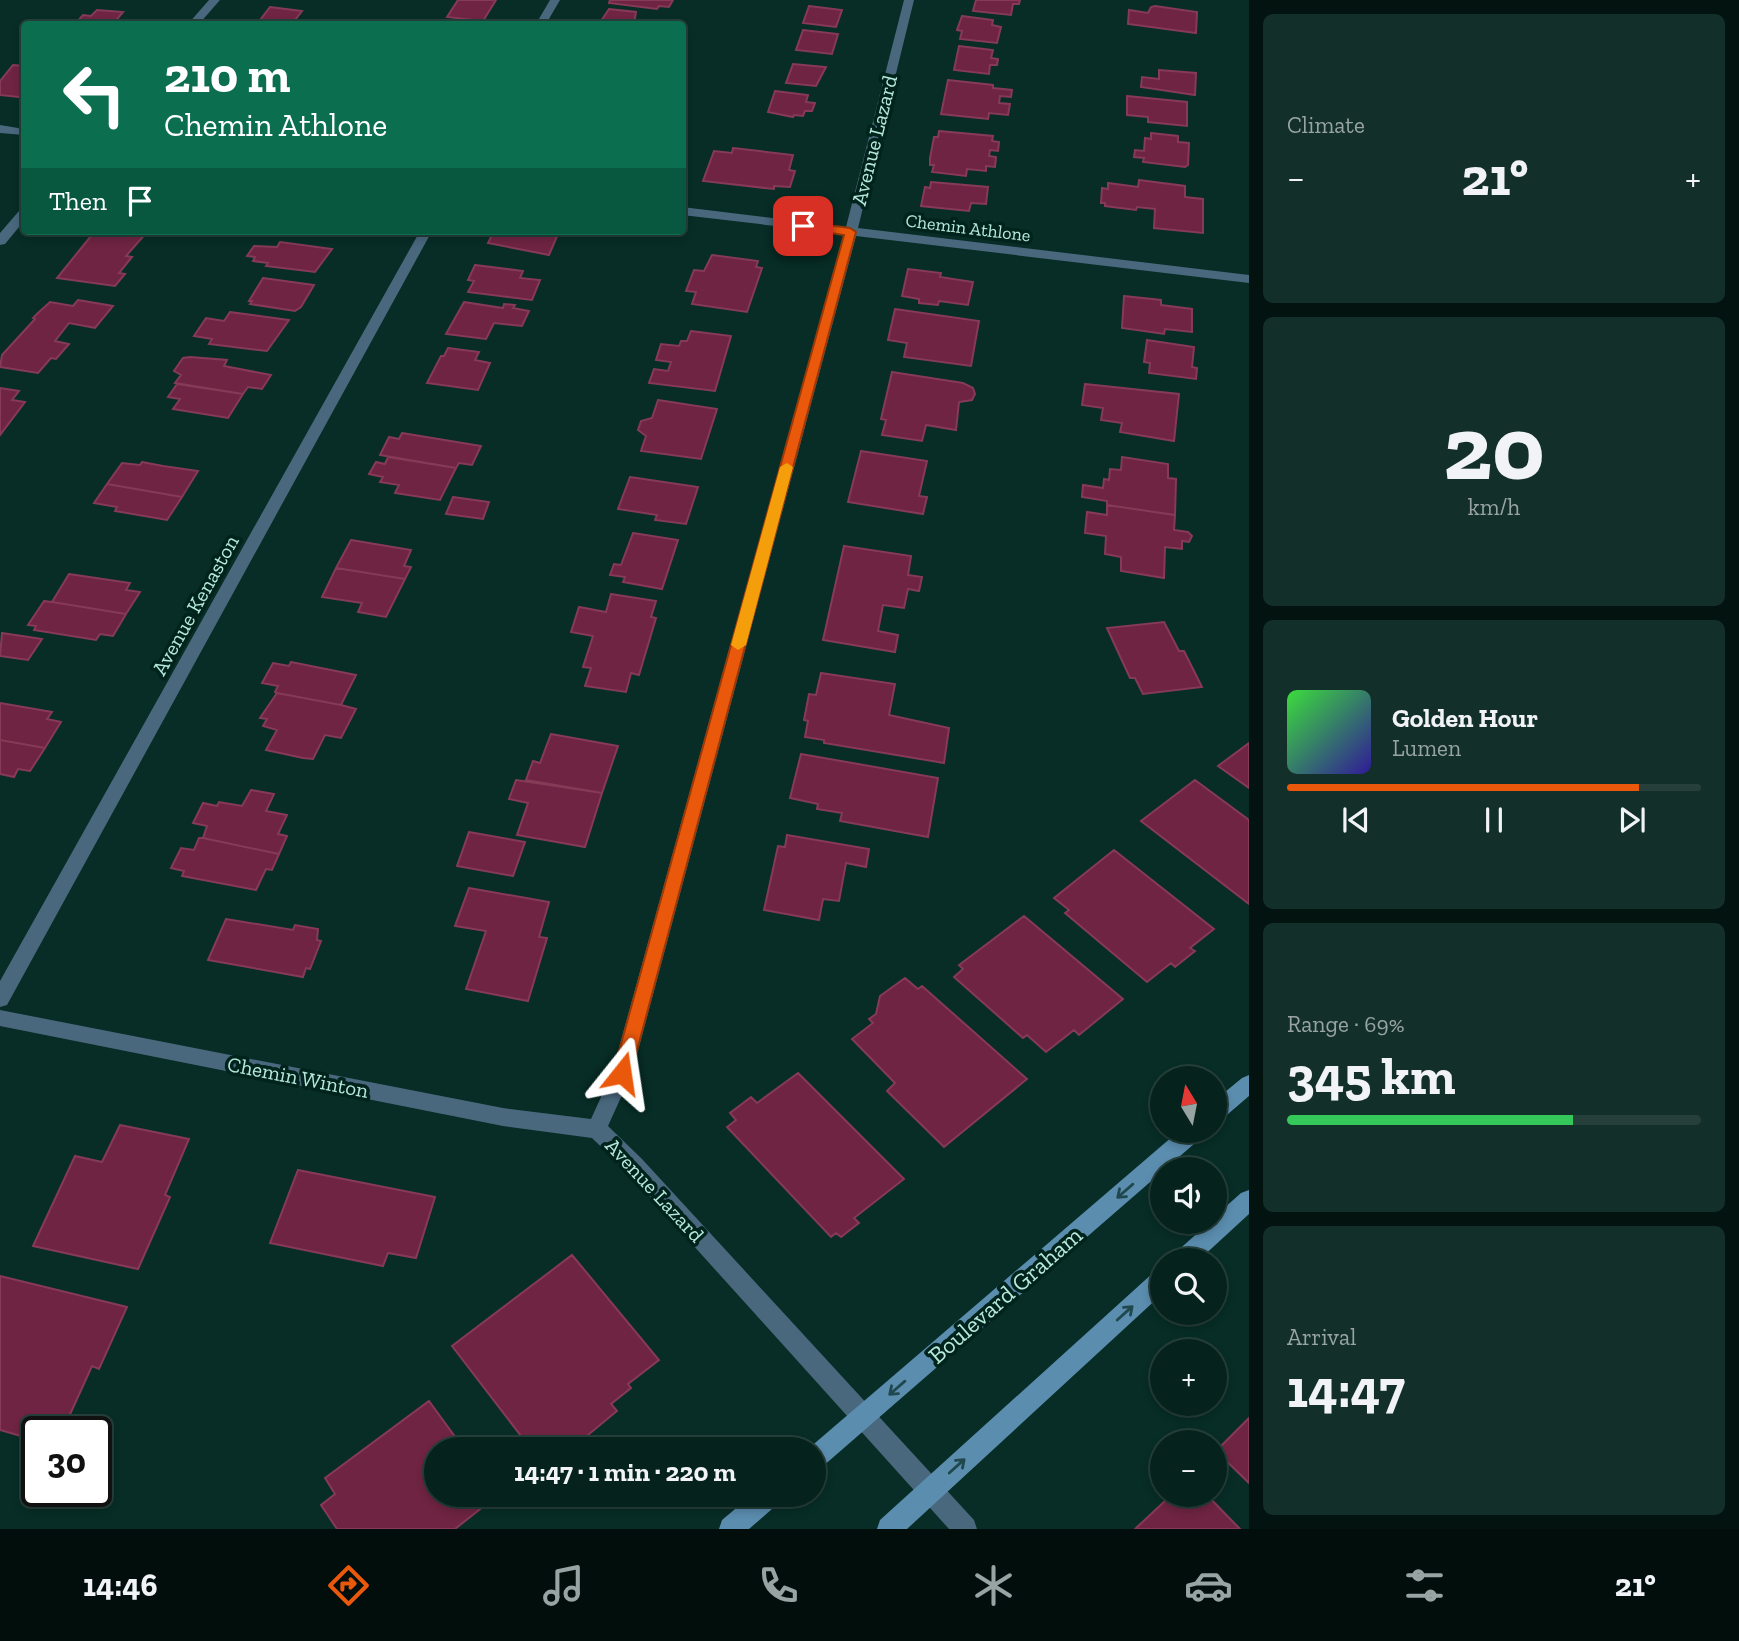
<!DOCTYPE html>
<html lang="en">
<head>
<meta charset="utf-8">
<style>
	:root { --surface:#05221c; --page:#132f29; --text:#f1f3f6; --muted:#97a4a3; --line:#263f3b; --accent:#ea580c }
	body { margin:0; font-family:"Zilla Slab",serif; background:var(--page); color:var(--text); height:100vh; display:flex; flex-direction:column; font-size:26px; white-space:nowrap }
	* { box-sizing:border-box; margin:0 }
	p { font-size:23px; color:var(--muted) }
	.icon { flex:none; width:38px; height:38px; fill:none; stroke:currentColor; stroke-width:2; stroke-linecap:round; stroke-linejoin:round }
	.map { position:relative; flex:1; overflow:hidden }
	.drawer { display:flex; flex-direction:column; gap:14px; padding:14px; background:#03130f; width:490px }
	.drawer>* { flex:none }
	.top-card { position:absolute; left:21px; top:21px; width:665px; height:214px; border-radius:7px; box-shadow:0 4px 10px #0003,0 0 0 2px var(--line); background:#0b6e4f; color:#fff; overflow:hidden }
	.needle { width:46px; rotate:350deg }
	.buttons { position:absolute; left:1150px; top:1066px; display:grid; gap:14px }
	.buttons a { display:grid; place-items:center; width:77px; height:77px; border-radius:50%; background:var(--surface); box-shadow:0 4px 10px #0003,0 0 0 2px var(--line); font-size:35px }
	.speed { position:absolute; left:21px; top:1416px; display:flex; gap:14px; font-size:35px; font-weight:700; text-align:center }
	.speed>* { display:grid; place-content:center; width:91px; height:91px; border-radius:50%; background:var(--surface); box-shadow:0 4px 10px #0003,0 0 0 2px var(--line); line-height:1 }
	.speed .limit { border:4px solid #111; border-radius:10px; background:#fff; color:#111 }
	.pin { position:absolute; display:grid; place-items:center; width:60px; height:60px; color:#fff; margin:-30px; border-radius:14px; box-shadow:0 4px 10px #0006 }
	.me { position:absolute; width:77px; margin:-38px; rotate:15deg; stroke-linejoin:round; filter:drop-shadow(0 0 5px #0008) }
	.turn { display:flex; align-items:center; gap:24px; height:147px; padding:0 28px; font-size:32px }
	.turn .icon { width:91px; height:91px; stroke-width:2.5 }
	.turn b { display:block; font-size:49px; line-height:60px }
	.then { display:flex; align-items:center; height:66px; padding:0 28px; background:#0003; gap:14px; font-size:26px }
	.big { font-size:52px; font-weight:800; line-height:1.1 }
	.drawer .card { flex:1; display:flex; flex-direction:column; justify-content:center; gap:10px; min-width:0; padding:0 24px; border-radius:10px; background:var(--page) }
	.drawer .dial { align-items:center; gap:0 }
	.dial b { font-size:91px; line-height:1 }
	.song { display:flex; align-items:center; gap:21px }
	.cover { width:84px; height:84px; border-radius:10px; background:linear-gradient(135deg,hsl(120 70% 55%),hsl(250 70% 35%)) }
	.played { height:7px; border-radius:4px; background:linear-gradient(90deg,var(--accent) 85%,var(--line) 85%) }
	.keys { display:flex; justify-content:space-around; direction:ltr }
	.heat { display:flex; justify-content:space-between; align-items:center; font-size:38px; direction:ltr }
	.charge { height:10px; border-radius:5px; background:linear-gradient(90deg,#34c759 69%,var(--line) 0) }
	.trip { position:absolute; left:424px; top:1437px; width:402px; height:70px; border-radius:35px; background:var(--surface); box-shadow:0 4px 10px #0003,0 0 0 2px var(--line); font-weight:800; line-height:70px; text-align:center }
	.dock { display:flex; height:112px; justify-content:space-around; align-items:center; background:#020e0b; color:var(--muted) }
	.dock .icon { width:49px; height:49px }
	.dock .selected { color:var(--accent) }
	.dock b { font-size:32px; color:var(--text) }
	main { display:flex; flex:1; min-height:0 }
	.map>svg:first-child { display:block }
	.building { fill:#6e2442; stroke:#863a57; stroke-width:2 }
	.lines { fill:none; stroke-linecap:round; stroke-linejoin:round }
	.street { fill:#49687d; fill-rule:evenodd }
	.secondary { fill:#5b8daf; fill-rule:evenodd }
	.oneway { stroke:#20484f }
	.route { fill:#ea580c; stroke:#983908; stroke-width:2 }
	.slow { fill:#f59e0b }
	.labels { text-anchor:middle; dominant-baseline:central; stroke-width:7; stroke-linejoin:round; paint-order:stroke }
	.far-street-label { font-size:18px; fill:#b7e9dd; stroke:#00231c }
	.street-label { font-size:21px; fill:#b7e9dd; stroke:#00231c }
	.near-street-label { font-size:24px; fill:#b7e9dd; stroke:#00231c }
</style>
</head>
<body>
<main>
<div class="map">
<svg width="1249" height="1529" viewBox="0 0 1249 1529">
	<rect width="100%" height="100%" fill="#072d26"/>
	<path class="building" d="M458 0H496L483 21 447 17Z
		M610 0H673L669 7 659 6 657 9 609 3Z
		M976 0H1020L1019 4H1013L1011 15 973 11Z
		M809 6 842 10 836 27 803 23Z
		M1155 6 1197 12 1196 33 1128 24 1129 10 1148 13 1151 7Z
		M270 7 302 11 292 24H257Z
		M609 9 636 12 634 24H599Z
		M97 10 123 12 113 24H75L83 15 91 16Z
		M962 16 993 20 992 25 1001 27 997 43 960 39 962 31 957 30Z
		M803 30 838 34 832 54 796 50Z
		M959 46 993 50 991 58 998 59 997 65H990L989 74 954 70Z
		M793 64 826 67 816 86 786 83Z
		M13 65 24 66V95L19 97 0 95V81Z
		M1159 70 1196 73 1195 95 1141 87 1142 77 1159 79Z
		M948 80 993 85V88L1012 90 1011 97 1000 96 999 103 1010 104 1008 115 989 113 988 119 941 114Z
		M775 91 808 95 806 102 815 103 812 111H805L803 116 794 115 793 117 768 112Z
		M1127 96 1187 102V126L1148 122V117L1127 115Z
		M939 131 993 136 992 141 999 142 998 151 990 150 989 156 996 157 995 167 986 166V171L967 169 966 176 932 172 934 165H930V158L934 137H938Z
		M1151 133 1178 136V142L1189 143 1188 165 1185 167 1143 162 1144 158 1134 157 1135 150 1144 151 1145 138 1151 139Z
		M733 148 793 155 789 170 795 171 790 187 774 186V189L703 181 714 151 732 153Z
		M1139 180 1185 186V197L1203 199V233L1154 228 1155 209 1137 207 1136 210 1105 206V203H1101L1102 188 1108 189V183L1138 187Z
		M931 182 988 187 986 204 971 203 969 211 921 206 925 187 930 188Z
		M95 231H148L126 256 132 257 119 273 125 274 115 286 57 278Z
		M494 231H550L558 234 549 255 488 243Z
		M280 242 332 249 315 272 266 266 268 263 253 261 255 257 247 256 254 246 277 247Z
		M712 255 758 261 756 267 762 268 747 312 692 304 696 292 686 291 694 270 704 271Z
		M475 265 523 271 520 278 540 280 532 300 468 292 474 281 468 280Z
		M908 269 941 273 940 277 973 282 968 305 939 301 938 305 919 303V299L902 296Z
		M263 278 314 285 301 307 295 311 250 304 252 301H249Z
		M1124 296 1161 300V305L1192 309V332L1165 329 1164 334 1122 328Z
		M78 300 113 306 95 328 69 323 55 341 69 344 56 359 51 358 38 373 0 367 2 355 35 319 33 318 38 313 50 302 73 306Z
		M464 302 503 308 504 304 515 305 513 308 529 311 522 326 494 323 486 339 446 334Z
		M895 309 979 321 971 366 904 357 907 343 888 340Z
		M230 312 289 320 267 351 209 344 212 339 194 336 206 318 224 321Z
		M691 331 731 336 715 391 649 383 654 369 668 371 671 362 656 360 661 344 679 346 681 341H687Z
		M1147 340 1194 347 1192 367 1197 368 1196 379 1149 373 1150 363 1144 362Z
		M448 348 479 352 475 360 490 363 478 390 427 383 441 356H444Z
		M190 357 227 360 224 366 271 375 262 389 248 387 243 394 175 383 181 375 174 371 183 358Z
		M892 372 963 383 973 388 975 394 972 400 959 402 956 430 926 425 922 441 882 435 886 420 881 419Z
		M177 384 243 394 228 418 173 409 180 399 168 397Z
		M1085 384 1179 394 1174 441 1120 432 1122 423 1101 420 1103 408 1082 405Z
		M0 388 19 391 12 400 25 402 0 435Z
		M658 400 717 409 701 459 641 451 646 436 638 430 641 421 652 418Z
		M402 433 481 446 472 465 459 463 456 468 380 455 389 437 399 439Z
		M861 451 927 461 919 496 927 497 923 514 848 502Z
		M388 457 456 468 440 500 395 493 399 485 380 482 383 477 369 474 376 462 385 464Z
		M1122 457 1168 464V478L1176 479 1175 515 1107 505V501L1082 497 1083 485 1103 488 1104 479 1109 480 1110 469 1121 470Z
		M142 462 163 466 198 471 182 497 107 484 122 463 140 465Z
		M630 477 698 487 686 524 655 520 657 515 618 509Z
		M107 484 182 497 167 520 115 511 117 507 94 503Z
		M453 497 489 502 483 519 446 514Z
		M1107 505 1175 515 1174 530 1188 532 1192 536 1189 542 1182 541V549L1165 547 1164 578 1121 571V557L1105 554 1106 536 1085 533 1087 512 1107 515Z
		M633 533 678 540 662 589 623 582 625 577 610 575 614 564 621 565Z
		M351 540 411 550 404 566 411 567 405 579 336 568Z
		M844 546 911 556 908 575 922 577 919 591 908 589 904 608 883 605 878 631 898 635 895 652 823 640Z
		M336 568 405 579 386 617 358 612 362 603 322 597Z
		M69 574 130 583 126 590 140 592 126 614 52 602Z
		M611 594 656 601 651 617 656 618 639 675 631 673 626 692 585 686 591 668 583 667 593 636 571 632 579 607 606 612Z
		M44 601 52 602 126 614 113 636 100 634 96 640 34 630 36 626 28 625Z
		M1164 622 1179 651H1184L1202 687 1143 694 1135 678H1130L1107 628Z
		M2 633 42 639 28 660 0 656Z
		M291 662 356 675 341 705 277 693 275 692 278 686 262 683 273 663 289 666Z
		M821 673 895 684 889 715 949 728 944 763 824 743V740L805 737 808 721 804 720 809 694 816 695Z
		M277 693 341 705 356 709 341 738 325 735 313 759 303 758 266 750 277 730 263 726 267 719 260 718Z
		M0 703 52 712 47 719 61 722 45 748 0 740Z
		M551 734 618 746 602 793 526 780 533 761 540 763Z
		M0 740 45 748 30 771 18 769 14 777 0 774Z
		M1249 743V788L1218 766Z
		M801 754 938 778 928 837 840 821 842 813 817 809 818 804 790 798Z
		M516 780 602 793 585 847 517 835 528 803 509 799Z
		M1195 780 1249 820V904L1141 821Z
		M251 790 274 794 266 811 287 815 278 834 287 836 279 854 203 838 207 826 193 823 203 803 217 806 219 802 242 806Z
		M469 832 525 842 513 876 457 866Z
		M787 835 869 849 866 867 846 863 839 901 823 899 819 920 764 910 778 846 785 847Z
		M199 838H203L279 854 272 870 266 869 256 890 182 876 184 871 171 868 181 848 194 850Z
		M1114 850 1214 929 1190 948 1195 951 1175 967 1171 963 1147 982 1065 913 1069 910 1054 898Z
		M469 888 549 902 539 937 547 938 528 1001 466 989 486 931 455 926Z
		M1024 916 1123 999 1079 1035 1074 1030 1046 1052 1027 1035 1023 1038 954 977 963 969 959 965Z
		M226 919 293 930 295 925 318 929 317 940 321 941 310 969 306 968 303 977 208 960Z
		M905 978 918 989 922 986 1027 1079 944 1147 887 1091 895 1083 852 1039 873 1023 869 1019 876 1014 880 996Z
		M798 1073 904 1179 854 1218 859 1223 841 1237 836 1233 831 1237 727 1127 736 1120 730 1113 751 1097 757 1103Z
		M120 1125 189 1139 165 1195 170 1197 138 1269 33 1246 75 1156 102 1162Z
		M298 1170 435 1197 416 1258 388 1253 383 1266 270 1243Z
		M572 1255 659 1360 628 1384 631 1388 611 1404 617 1411 571 1449H531L452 1346Z
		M0 1276 127 1307 99 1369 92 1366 62 1432H37L24 1429 21 1436 0 1430Z
		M429 1401 464 1449H436V1494L498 1495 455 1529H337L321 1505 335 1494 325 1478Z
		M1249 1418V1483L1216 1451Z
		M1179 1494H1206L1240 1529H1135L1166 1500 1170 1503Z"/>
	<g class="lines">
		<path class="street" d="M209 0H220L199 24H188Z
			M550 0H560L546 24H536Z
			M904 0H914L858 228 1249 275V283L856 236 632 1073 608 1126 642 1159 974 1520 977 1529H949L628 1173 592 1138 503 1126 0 1026V1010L503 1108 591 1119 612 1073 844 234 682 215V207L846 227Z
			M0 125 24 129V135L0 133Z
			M24 210V221L5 244 0 245V233L19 211Z
			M420 231H432L7 1005 0 1007V981Z"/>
		<path class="secondary" d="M1249 1075V1096L1221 1120 1214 1123V1101L1242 1078Z
			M1180 1130H1205L1202 1137 822 1467 814 1471V1449H808Z
			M1249 1190V1214L1199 1260H1172L1175 1253 1210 1222H1214V1217L1241 1193Z
			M1162 1269V1294L907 1529H877L880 1520 1154 1272Z
			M753 1494H784L780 1502 749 1529H719L722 1520Z"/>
	</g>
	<defs><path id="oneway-shaft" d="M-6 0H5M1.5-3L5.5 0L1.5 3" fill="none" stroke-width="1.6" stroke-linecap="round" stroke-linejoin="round" transform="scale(1.75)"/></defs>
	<g class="oneway">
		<use href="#oneway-shaft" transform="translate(1125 1191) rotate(139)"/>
		<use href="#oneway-shaft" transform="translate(1125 1313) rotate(-42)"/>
		<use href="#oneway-shaft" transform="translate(897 1388) rotate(139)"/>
		<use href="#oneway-shaft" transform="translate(957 1466) rotate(-42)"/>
	</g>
	<path class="route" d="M803 222 850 228 856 232 631 1073 629 1079 622 1081 616 1079 613 1073 844 235 798 228 797 226Z"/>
	<path class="slow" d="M787 463 793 467 746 645 738 650 731 645 780 467Z"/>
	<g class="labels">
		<g class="far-street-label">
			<text transform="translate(968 228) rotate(7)">Chemin Athlone</text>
		</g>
		<g class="street-label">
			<text transform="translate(874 140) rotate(-76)">Avenue Lazard</text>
			<text transform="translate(195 605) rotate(-61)">Avenue Kenaston</text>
			<text transform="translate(298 1077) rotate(11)">Chemin Winton</text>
			<text transform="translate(655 1190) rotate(47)">Avenue Lazard</text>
		</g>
		<g class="near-street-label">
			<text transform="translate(1005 1295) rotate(-41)">Boulevard Graham</text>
		</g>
	</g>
</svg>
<div class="buttons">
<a><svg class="needle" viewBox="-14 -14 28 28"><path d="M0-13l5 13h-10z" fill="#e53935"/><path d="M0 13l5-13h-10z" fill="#97a4a3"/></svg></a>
<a><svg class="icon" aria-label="sound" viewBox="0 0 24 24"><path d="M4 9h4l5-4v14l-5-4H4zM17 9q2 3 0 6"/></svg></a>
<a><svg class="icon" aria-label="search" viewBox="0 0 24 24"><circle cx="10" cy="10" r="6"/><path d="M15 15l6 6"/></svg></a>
<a>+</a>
<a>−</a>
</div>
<div class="speed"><div class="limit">30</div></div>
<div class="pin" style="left:803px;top:226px;background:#d93025"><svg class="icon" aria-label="arrive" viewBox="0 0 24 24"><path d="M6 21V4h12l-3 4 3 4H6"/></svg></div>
<svg class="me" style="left:622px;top:1073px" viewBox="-20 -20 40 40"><path d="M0-17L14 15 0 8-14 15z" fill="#ea580c" stroke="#fff" stroke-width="4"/></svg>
<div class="trip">14:47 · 1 min · 220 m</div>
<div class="top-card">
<div class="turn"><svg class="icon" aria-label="left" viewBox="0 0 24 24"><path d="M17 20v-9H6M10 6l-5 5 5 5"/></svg><div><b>210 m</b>Chemin Athlone</div></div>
<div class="then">Then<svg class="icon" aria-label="arrive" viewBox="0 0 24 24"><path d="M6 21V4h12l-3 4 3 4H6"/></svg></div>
</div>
</div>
<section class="drawer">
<div class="card"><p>Climate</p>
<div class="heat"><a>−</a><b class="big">21°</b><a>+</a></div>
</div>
<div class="card dial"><b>20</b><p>km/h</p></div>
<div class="card">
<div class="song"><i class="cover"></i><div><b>Golden Hour</b><p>Lumen</p></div></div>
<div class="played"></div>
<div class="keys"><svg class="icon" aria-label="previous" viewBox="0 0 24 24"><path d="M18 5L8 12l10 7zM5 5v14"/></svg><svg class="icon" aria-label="pause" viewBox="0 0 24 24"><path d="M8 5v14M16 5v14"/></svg><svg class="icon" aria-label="next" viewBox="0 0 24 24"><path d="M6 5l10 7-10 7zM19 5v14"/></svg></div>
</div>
<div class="card"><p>Range · 69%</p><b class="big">345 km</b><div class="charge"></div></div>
<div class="card"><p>Arrival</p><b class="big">14:47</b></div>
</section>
</main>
<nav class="dock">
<b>14:46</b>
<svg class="icon selected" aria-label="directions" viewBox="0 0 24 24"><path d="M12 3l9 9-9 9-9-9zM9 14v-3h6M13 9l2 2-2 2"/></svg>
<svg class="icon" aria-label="music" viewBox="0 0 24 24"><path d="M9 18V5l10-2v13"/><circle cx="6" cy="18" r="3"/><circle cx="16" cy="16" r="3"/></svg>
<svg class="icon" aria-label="phone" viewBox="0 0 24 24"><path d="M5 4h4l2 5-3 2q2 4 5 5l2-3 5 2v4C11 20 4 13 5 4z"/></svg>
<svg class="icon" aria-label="climate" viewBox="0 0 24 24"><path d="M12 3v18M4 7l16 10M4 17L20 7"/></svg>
<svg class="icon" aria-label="car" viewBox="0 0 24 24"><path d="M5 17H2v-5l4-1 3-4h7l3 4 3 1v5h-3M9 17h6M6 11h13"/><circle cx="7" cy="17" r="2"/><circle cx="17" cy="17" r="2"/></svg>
<svg class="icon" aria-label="filters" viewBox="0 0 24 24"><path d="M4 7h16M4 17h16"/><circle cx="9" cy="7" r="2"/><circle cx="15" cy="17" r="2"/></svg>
<b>21°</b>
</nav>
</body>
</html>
